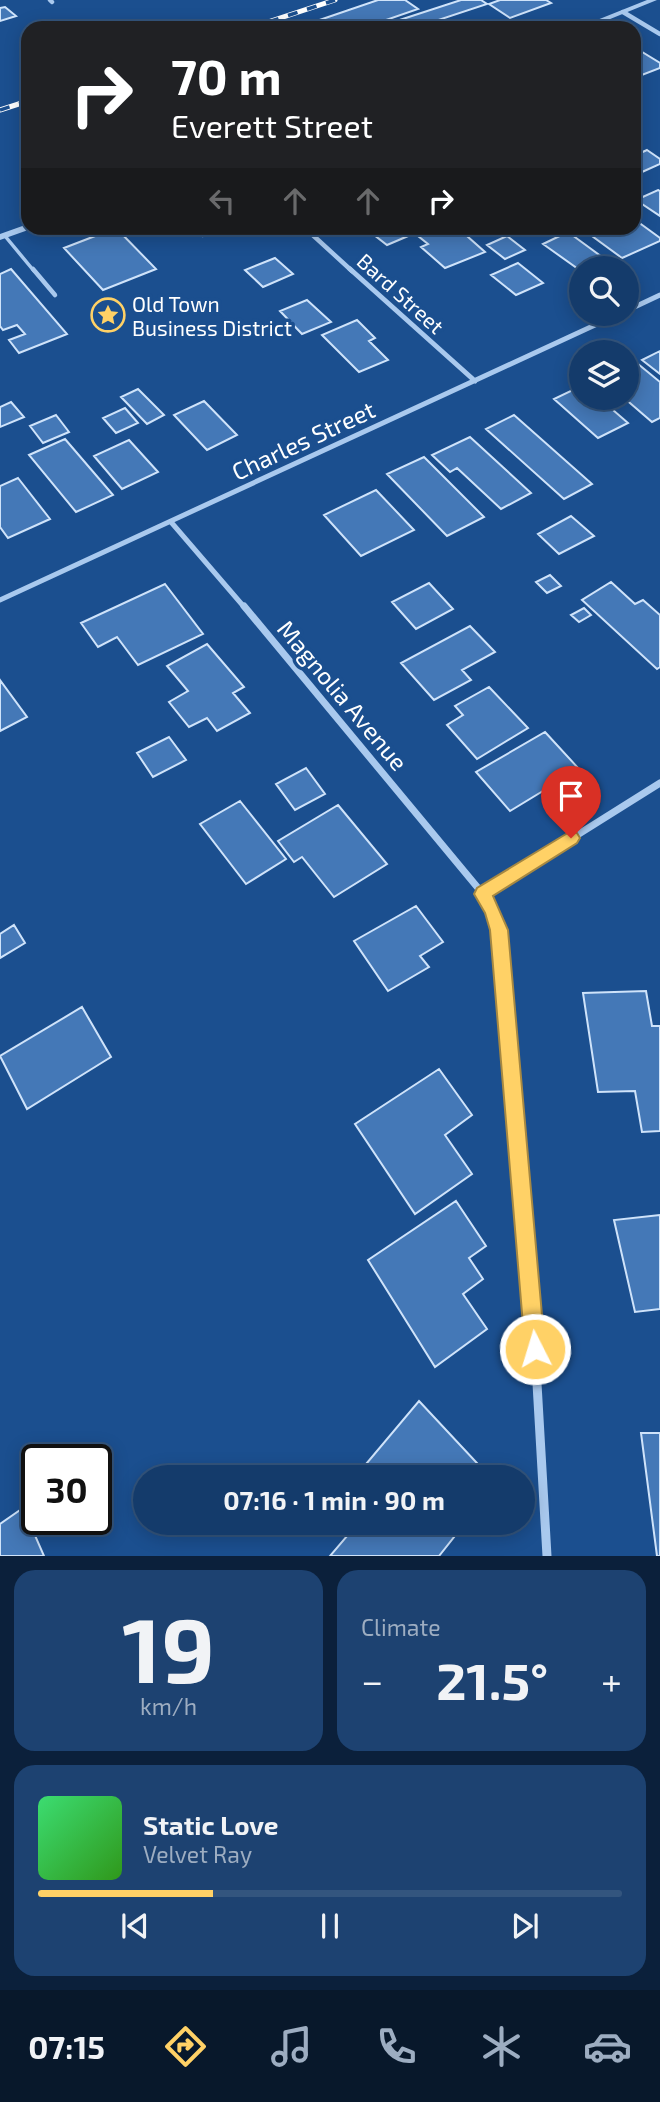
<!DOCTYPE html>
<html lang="en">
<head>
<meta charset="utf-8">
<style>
	:root { --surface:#143b6b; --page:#1d4271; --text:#f1f3f6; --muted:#9dadc1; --line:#33557e; --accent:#ffd166 }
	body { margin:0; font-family:"Exo 2",sans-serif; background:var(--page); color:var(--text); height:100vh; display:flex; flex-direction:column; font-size:26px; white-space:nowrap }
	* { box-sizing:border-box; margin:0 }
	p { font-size:23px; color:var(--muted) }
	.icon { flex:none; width:38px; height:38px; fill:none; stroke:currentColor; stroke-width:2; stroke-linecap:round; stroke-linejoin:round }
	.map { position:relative; height:1556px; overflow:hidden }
	.sheet { display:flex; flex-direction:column; gap:14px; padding:14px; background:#0b203b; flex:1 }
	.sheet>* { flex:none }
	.hud { position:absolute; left:21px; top:21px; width:620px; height:214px; border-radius:21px; box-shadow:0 4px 18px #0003,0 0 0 2px var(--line); background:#202124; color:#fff; overflow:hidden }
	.tools { position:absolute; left:569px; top:256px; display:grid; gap:14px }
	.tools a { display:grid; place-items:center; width:70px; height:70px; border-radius:50%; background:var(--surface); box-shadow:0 4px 18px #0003,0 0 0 2px var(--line); font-size:35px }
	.speed { position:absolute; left:21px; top:1444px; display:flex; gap:14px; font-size:35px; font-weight:700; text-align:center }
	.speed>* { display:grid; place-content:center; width:91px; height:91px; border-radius:50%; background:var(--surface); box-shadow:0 4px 18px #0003,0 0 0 2px var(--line); line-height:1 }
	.speed .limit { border:4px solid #111; border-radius:10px; background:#fff; color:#111 }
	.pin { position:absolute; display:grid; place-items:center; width:60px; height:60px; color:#fff; margin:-72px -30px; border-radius:50% 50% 50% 0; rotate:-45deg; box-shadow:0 0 7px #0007 }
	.pin .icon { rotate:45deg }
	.me { position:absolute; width:77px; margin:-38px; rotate:355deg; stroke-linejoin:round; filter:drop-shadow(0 0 5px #0008) }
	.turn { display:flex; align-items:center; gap:24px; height:147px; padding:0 35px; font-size:32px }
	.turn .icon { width:91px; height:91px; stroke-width:2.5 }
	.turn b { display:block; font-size:49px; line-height:60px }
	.lanes { display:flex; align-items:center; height:66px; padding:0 35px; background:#0003; justify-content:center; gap:35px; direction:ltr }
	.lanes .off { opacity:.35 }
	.big { font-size:52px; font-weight:700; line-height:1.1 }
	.sheet .card { flex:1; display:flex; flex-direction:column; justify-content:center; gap:10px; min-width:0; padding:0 24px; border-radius:21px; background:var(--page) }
	.sheet .dial { align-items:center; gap:0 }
	.dial b { font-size:91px; line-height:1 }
	.song { display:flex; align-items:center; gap:21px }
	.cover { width:84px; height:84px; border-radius:10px; background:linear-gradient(135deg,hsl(140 70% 55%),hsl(110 70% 35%)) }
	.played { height:7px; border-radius:4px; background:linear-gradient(90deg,var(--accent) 30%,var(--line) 30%) }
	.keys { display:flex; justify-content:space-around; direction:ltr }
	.heat { display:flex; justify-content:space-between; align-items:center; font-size:38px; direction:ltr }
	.sheet .tiles { flex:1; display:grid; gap:14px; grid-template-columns:1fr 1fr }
	.card:last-child { grid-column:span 2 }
	.trip { position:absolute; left:133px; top:1465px; width:402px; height:70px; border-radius:35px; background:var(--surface); box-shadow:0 4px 18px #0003,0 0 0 2px var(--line); font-weight:700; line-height:70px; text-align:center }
	.tab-bar { display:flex; height:112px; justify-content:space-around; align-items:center; background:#08182b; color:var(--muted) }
	.tab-bar .icon { width:49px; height:49px }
	.tab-bar .current { color:var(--accent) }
	.tab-bar b { font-size:32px; color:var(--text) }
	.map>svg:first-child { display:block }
	.building { fill:#4478b7; stroke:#cfe3fa; stroke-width:2 }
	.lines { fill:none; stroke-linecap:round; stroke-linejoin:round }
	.service-far1 { stroke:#a9c9ee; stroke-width:3.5 }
	.service { stroke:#a9c9ee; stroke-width:4.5 }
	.minor-far3 { stroke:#a9c9ee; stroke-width:4.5 }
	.minor-far2 { stroke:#a9c9ee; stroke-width:5 }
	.minor-far1 { stroke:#a9c9ee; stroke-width:7 }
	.minor { stroke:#a9c9ee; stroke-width:9 }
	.tertiary { fill:#a9c9ee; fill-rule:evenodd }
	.rail-casing { stroke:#fff; stroke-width:5 }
	.rail { stroke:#1b4f8f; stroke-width:3.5; stroke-dasharray:10; stroke-linecap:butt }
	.route { fill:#ffd166; stroke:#a68842; stroke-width:2 }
	.labels { text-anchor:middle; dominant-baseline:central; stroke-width:7; stroke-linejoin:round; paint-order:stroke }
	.far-street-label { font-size:21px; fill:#fff; stroke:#1b4f8f }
	.far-poi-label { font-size:21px; fill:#fff; stroke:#1b4f8f; text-anchor:start }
	.street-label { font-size:24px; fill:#fff; stroke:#1b4f8f }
</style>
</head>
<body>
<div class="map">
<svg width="660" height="1556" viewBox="0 0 660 1556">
	<rect width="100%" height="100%" fill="#1b4f8f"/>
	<path class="building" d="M378 0H405L418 9 363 28H296Z
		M461 0H481L487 4 420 26 423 28H375Z
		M500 0H546L551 3 510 18 489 4Z
		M5 7 16 16 0 21V8Z
		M634 47 660 63V68L634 78Z
		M647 150 660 159V164L642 172 634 166V156Z
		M658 190 660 191V216L636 200Z
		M634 219 660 238V241L622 258 581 228H634Z
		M116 228 156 269 103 290 64 248Z
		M201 228H238L239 230 203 236Z
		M365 228H427L387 245Z
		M439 228 450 233 459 229 485 252 445 268 421 247 428 244 418 236Z
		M568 232 613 265 581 268V271L543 244Z
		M507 236 525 250 505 259 487 245Z
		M275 258 293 274 263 287 245 270Z
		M518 263 543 283 516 295 491 275Z
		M11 269 67 334 19 353 9 340 25 334 17 325 3 330 0 326V274Z
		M307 300 331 322 302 334 280 311Z
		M357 320 375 338 369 341 388 360 359 372 322 335Z
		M660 351V374L642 360Z
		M632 359 660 382V418L652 422 623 397H626V362Z
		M581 386V397H598L628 423 598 438 554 399Z
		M138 389 164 415 147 424 121 397Z
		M204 401 237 435 207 450 174 415Z
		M11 402 24 417 0 427V407Z
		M125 408 138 423 116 433 103 418Z
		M56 415 69 432 43 443 30 426Z
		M514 415 592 484 564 499 486 429Z
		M470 437 531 493 501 509 457 468 450 472 432 455Z
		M65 439 113 495 76 512 29 455Z
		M129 440 158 472 122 489 94 456Z
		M424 457 484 517 447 536 387 474Z
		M18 478 50 519 8 538 0 527V486Z
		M376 490 414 530 361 556 324 515Z
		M571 516 594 536 559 554 538 534Z
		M550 575 561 586 547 593 536 582Z
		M611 582 635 604 643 600 660 615V667L657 669 582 600Z
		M429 583 453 609 416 629 392 602Z
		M165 584 203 634 138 665 117 637 98 647 81 623Z
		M584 608 591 615 579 622 571 615Z
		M470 626 495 652 462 670 471 680 434 700 401 663Z
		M207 644 244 687 233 693 250 713 217 731 207 718 189 727 169 702 188 691 167 666Z
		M0 680 27 717 0 731Z
		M489 687 528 728 477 759 447 725 463 715 455 706Z
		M545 732 579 769 510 811 476 772Z
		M169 737 186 760 153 777 137 753Z
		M306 768 325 794 295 810 276 784Z
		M240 801 286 859 246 884 200 824Z
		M338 805 387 864 334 897 302 857 294 862 278 841Z
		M416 906 443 942 420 956 429 967 388 991 354 941Z
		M14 925 25 943 0 958V934Z
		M646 991 652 1026H660V1131L642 1132 635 1091 598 1092 583 993Z
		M82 1007 111 1057 27 1109 0 1056Z
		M439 1069 472 1115 445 1135 472 1174 415 1214 355 1124Z
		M456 1201 486 1246 469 1258 483 1279 463 1294 487 1329 435 1367 368 1260Z
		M660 1215V1309L635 1312 614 1220Z
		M419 1401 490 1477H367L361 1470Z
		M641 1433H660V1556H657Z
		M23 1508 44 1556H0V1524Z
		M359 1522H466L439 1556H330Z"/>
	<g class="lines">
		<path class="service-far1" d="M5 236 34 271"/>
		<path class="service" d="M33 269 55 295"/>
		<path class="minor-far3" d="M50 0 52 2
			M623 12 660 34
			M305 228 352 271"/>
		<path class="minor-far2" d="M350 269 475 381
			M626 311 660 295
			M171 522 245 608
			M0 600 621 313"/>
		<path class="minor-far1" d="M244 606 483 894C507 934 504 984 508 1030
			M483 894 660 783"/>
		<path class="minor" d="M507 1028 535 1349 547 1556"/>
		<path class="tertiary" d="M647 0H657L588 28H577Z
			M28 224V228H32L31 229 0 240V234Z"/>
		<defs>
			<path id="rail" d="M250 28 335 0
				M0 110 28 101"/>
		</defs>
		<use href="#rail" class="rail-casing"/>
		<use href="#rail" class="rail"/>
	</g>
	<path class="route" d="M571 831 577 833 580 838 577 843 493 896 508 930 545 1349 542 1357 535 1360 528 1357 525 1349 490 930 485 913 474 894 477 888Z"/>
	<defs>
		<symbol id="sight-ring" viewBox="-11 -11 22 22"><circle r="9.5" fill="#1b4f8f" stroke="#ffd166" stroke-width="1.5"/><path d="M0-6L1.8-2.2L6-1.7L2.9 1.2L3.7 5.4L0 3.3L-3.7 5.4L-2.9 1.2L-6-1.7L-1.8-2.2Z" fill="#ffd166"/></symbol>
	</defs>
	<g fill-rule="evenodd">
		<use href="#sight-ring" x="89" y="296" width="38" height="38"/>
	</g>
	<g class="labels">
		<g class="far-street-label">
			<text transform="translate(401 293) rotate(42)">Bard Street</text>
		</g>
		<g class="far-poi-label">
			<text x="132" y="303">Old Town<tspan x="132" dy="24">Business District</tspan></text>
		</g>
		<g class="street-label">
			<text transform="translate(303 440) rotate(-25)">Charles Street</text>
			<text transform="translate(343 695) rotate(50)">Magnolia Avenue</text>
		</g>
	</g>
</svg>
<div class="tools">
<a><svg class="icon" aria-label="search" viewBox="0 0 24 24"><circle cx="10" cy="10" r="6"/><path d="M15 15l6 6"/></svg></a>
<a><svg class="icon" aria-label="layers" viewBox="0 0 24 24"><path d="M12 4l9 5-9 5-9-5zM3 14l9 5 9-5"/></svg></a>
</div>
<div class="speed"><div class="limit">30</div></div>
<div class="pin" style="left:571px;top:838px;background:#d93025"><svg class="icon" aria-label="arrive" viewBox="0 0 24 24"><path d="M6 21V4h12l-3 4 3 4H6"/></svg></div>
<svg class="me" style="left:535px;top:1349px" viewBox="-20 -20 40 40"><circle r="17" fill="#ffd166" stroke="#fff" stroke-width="3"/><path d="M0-11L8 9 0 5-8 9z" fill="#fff"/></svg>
<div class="trip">07:16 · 1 min · 90 m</div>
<div class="hud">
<div class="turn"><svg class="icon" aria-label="right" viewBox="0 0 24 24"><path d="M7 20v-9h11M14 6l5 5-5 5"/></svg><div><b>70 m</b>Everett Street</div></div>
<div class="lanes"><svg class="icon off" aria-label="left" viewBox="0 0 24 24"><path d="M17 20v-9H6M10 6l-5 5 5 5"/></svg><svg class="icon off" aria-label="ahead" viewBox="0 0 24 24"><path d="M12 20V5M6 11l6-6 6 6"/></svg><svg class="icon off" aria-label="ahead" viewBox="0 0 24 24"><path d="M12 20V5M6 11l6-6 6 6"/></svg><svg class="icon" aria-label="right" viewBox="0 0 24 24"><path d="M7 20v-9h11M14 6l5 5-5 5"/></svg></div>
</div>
</div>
<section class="sheet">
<div class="tiles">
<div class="card dial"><b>19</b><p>km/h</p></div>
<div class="card"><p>Climate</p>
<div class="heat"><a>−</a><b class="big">21.5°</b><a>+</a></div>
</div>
<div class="card">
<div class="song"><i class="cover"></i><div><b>Static Love</b><p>Velvet Ray</p></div></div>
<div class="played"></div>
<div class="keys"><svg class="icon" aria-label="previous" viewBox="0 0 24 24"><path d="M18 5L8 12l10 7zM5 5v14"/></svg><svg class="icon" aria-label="pause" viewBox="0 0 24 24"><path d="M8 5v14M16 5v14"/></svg><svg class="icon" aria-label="next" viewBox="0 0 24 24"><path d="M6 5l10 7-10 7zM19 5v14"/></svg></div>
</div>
</div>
</section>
<nav class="tab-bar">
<b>07:15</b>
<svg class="icon current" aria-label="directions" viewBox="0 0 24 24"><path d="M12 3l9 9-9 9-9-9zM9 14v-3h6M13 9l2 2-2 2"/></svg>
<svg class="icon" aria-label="music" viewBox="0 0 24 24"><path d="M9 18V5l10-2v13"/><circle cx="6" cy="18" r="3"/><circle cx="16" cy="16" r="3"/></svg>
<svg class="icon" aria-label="phone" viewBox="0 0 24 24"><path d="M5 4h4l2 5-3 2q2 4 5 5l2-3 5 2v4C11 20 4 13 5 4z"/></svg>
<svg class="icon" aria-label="climate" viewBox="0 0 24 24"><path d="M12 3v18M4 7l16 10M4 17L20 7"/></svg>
<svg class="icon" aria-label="car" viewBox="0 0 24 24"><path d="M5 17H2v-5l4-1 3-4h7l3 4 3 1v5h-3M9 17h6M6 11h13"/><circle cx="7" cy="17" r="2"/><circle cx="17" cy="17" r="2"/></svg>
</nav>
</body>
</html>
